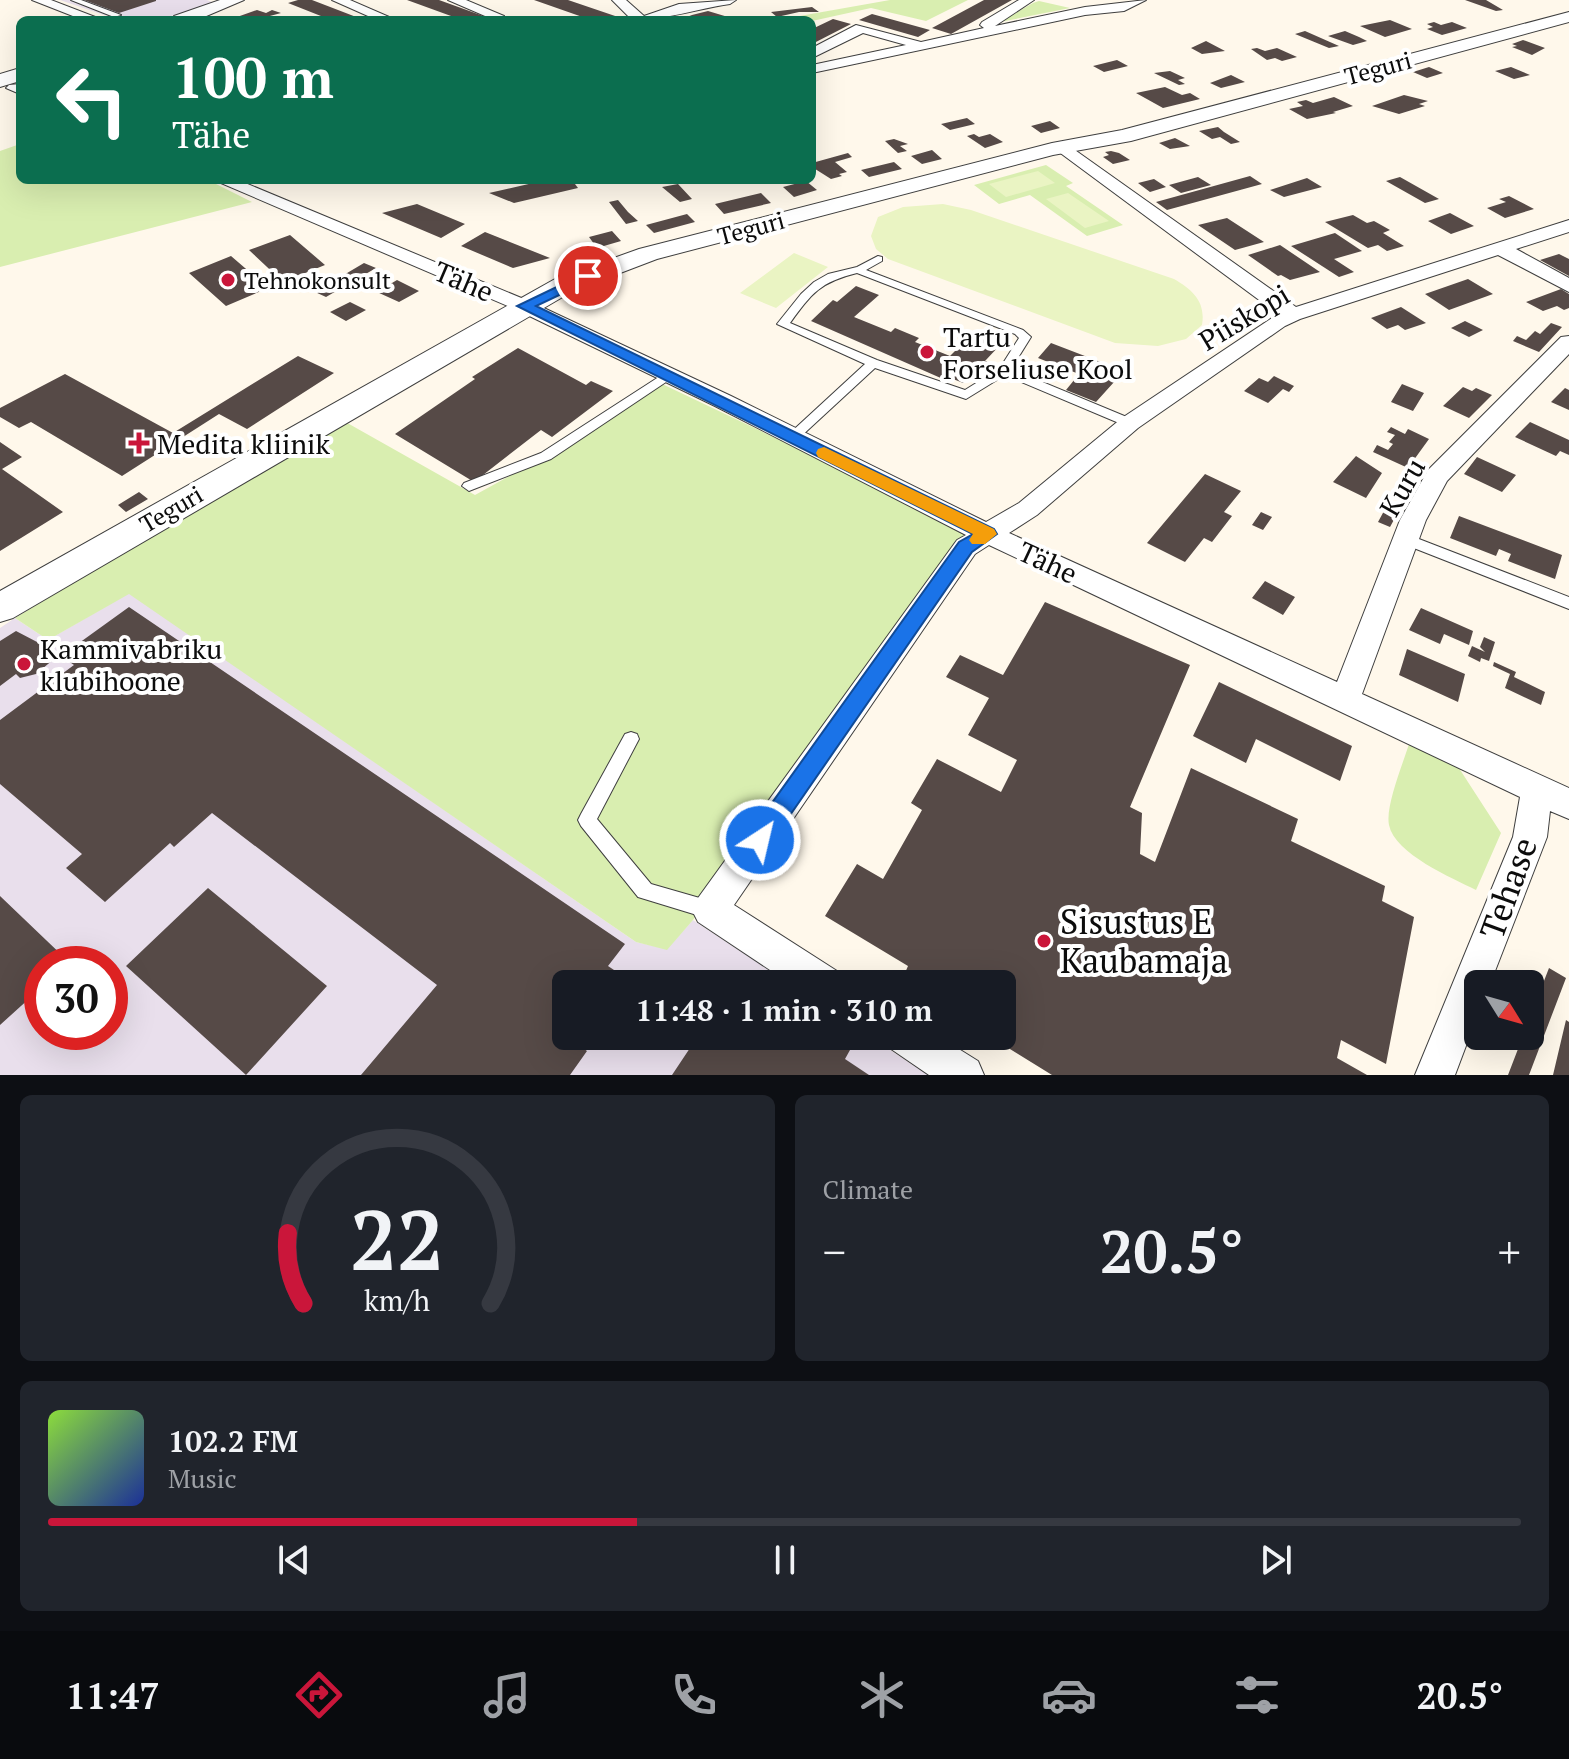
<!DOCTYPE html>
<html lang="en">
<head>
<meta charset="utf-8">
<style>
	:root { --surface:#171b24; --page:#20242c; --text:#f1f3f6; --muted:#9ea1a6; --line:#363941; --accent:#ca163a }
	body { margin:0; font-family:"PT Serif",serif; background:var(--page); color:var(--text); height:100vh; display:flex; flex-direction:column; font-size:30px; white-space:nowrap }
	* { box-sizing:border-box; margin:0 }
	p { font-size:26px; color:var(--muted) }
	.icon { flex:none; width:44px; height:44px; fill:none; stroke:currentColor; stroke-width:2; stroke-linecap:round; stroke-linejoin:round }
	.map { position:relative; height:1075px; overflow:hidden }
	.sheet { display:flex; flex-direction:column; gap:20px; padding:20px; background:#0d0f14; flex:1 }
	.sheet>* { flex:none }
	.guide { position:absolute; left:16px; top:16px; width:800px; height:168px; border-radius:12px; box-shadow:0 8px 32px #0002; background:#0b6e4f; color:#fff; overflow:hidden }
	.needle { width:52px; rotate:127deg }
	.buttons { position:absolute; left:1464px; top:970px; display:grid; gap:16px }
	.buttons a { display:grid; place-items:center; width:80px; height:80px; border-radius:12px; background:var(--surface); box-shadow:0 8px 32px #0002; font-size:40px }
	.speed { position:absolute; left:24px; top:946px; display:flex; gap:16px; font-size:40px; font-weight:700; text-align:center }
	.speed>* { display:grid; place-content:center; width:104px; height:104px; border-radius:50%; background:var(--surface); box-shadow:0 8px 32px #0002; line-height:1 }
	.speed .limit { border:12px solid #d22; background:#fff; color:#111 }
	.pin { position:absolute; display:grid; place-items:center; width:68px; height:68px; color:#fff; margin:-34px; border:4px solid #fff; border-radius:50%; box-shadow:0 2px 8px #0007 }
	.me { position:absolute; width:88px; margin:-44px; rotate:35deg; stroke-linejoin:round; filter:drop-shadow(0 0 6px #0008) }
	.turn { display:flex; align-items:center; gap:28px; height:168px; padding:0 24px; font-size:36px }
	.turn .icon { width:104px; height:104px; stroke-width:2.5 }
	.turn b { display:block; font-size:56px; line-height:68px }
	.big { font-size:60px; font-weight:800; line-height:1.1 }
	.sheet .tile { flex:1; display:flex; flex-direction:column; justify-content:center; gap:12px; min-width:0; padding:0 28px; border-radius:12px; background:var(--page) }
	.sheet .dial { align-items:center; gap:0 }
	.dial svg { height:208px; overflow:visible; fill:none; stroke:var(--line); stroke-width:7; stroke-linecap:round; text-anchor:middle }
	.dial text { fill:var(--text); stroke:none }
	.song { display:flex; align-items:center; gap:24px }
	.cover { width:96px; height:96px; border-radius:12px; background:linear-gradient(135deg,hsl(90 70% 55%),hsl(230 70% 35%)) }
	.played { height:8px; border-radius:4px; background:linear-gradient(90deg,var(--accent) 40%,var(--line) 40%) }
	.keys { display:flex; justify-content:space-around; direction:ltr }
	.heat { display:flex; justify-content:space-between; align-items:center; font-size:44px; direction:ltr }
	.sheet .tiles { flex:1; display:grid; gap:20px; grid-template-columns:1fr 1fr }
	.tile:last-child { grid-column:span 2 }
	.trip { position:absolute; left:552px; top:970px; width:464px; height:80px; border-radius:12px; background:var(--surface); box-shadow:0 8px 32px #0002; font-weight:800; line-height:80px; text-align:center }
	.tabs { display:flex; height:128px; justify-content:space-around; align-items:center; background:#090b0e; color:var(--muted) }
	.tabs .icon { width:56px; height:56px }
	.tabs .current { color:var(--accent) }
	.tabs b { font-size:36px; color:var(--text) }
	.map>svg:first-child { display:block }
	.industrial { fill:#e9dfec; fill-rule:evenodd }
	.green { fill:#d9eeb0 }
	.pitch { fill:#eaf4c3 }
	.building { fill:#564a47 }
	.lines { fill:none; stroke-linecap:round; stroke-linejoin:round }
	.service-casing { stroke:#3f3f3f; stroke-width:2 }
	.minor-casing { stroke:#3f3f3f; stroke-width:2 }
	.tertiary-casing { stroke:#3f3f3f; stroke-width:2 }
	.service { fill:#fff; fill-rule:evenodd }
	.minor { fill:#fff; fill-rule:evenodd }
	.tertiary { fill:#fff; fill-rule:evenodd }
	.route { fill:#1a73e8; stroke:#114b97; stroke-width:2 }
	.slow { fill:#f59e0b }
	.poi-dot { fill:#ca163a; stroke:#fff; stroke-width:3 }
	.labels { text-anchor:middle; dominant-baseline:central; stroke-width:8; stroke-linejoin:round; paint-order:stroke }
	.far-street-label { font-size:24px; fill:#0c0c0c; stroke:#fff }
	.far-poi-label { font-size:24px; fill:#0c0c0c; stroke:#fff; text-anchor:start }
	.street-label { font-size:28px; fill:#0c0c0c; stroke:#fff }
	.poi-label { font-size:28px; fill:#0c0c0c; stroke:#fff; text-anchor:start }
	.near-street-label { font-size:34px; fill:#0c0c0c; stroke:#fff }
	.near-poi-label { font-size:34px; fill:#0c0c0c; stroke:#fff; text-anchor:start }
</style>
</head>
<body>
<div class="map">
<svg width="1569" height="1075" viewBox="0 0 1569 1075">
	<rect width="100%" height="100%" fill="#fff8eb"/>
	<path class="industrial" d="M60 0H207L215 3 161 19 137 20 104 15Z
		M129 593 636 942 667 949 693 920 790 984H566V1036H869L928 1075H0V628L15 618 48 640ZM42 964H110V1032H42Z"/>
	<path class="green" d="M890 0H968L926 21 871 8 812 21 777 20Z
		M1039 1 1070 8 1000 22 1033 3Z
		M20 144V180H208L252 202 0 267V151Z
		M1046 165 1073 183 1066 186 1123 225 1087 236 1030 195 999 204 974 185Z
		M658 382 968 530 693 920 667 950 636 942 129 594 48 640 15 618 342 420 475 495 546 456Z
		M1410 741 1455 762 1501 833 1476 890C1452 878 1395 854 1389 825 1385 806 1404 761 1410 741Z"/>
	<path class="pitch" d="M1038 171 1055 183 1006 197 989 184Z
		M1068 193 1109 221 1085 228 1046 199Z
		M943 204 971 210 1174 279C1193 290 1206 302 1202 325L1186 339 1158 346 1115 343 888 259 876 249 871 236 878 217 903 207Z
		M794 253 828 267 776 308 740 293Z"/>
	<path class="building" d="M84 0H156V1L119 13Z
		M298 0H312L364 20H331L288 3Z
		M407 0H439L486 17 462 20Z
		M534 0H568L621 18 591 20Z
		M984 0H1012L951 34 932 28Z
		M1465 0H1486L1503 10 1496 11Z
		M812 7 819 12H799L777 17 771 12Z
		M257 10 266 13 272 10 281 13 255 20 237 17Z
		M708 11 728 17 679 20 692 15Z
		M872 14 930 30 918 37 859 20Z
		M833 19 851 24 812 44V29Z
		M1390 20 1412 29 1385 37 1360 26Z
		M1434 22 1441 25 1452 22 1467 28 1442 35 1427 29 1433 27 1427 24Z
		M1305 31 1339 46 1329 48 1295 34Z
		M1345 31 1359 37 1367 41 1353 45 1328 36Z
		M1523 40 1545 48 1532 55 1512 47 1517 46 1512 44Z
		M1206 41 1225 51 1202 54 1191 48Z
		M1257 48 1265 51 1277 48 1297 57 1282 61 1275 58 1267 60 1251 49Z
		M1117 60 1128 66 1104 72 1093 66Z
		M1429 67 1443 73 1427 78 1413 72Z
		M1511 67 1530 75 1514 79 1495 71Z
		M1170 71 1185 78 1178 80 1185 84 1179 85 1154 73Z
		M1231 75 1245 82 1221 88 1210 83Z
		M1165 87 1182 95 1190 93 1200 99 1163 108 1136 93Z
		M1404 95 1428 101 1419 104 1425 106 1399 114 1372 106Z
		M1334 97 1353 106 1333 112 1336 113 1307 119 1289 109 1303 106 1297 102 1306 100 1313 103Z
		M967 118 975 124 950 130 941 124Z
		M1050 121 1060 128 1041 133 1031 126Z
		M1218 127 1224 132 1240 142 1231 144 1220 137 1212 139 1199 131Z
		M974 134 979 137 990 134 1003 142 985 148 967 136Z
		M1175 138 1190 146 1170 149 1159 143Z
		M894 139 908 144 900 146 907 151 898 153 885 141Z
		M932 150 942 159 922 164 911 156Z
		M1111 151 1119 153 1130 160 1113 164 1103 157 1109 155 1105 152Z
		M848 153 852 157 835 162 847 172 839 174 842 176 831 179 812 167V163Z
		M894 162 902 169 869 177 861 170Z
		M1250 176 1262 184 1167 210 1156 202Z
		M1198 177 1211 185 1181 193 1169 185Z
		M1400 177 1439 199 1425 203 1386 181Z
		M1307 178 1322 187 1284 197 1270 190Z
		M1154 179 1166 187 1150 192 1138 183Z
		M546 180H572L578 188 514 203 489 193Z
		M806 181 817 190 794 197 783 187Z
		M678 184 692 199 680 202 662 187Z
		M761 193 771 203 724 214 715 204Z
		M1509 196 1534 209 1505 218 1487 208 1506 202 1499 199Z
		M618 200 628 212 638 221 626 224 609 202Z
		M417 204 465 224 441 238 382 213Z
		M1450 213 1474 226 1451 234 1428 221Z
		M687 214 695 222 654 233 646 225Z
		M1353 215 1367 223 1374 221 1390 230 1383 233 1404 246 1387 251 1378 245 1368 248 1325 222Z
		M1227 218 1264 242 1235 250 1198 225Z
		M612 231 621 241 597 248 589 237Z
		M485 232 550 258 513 268 461 246Z
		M1335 233 1362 251 1334 259 1354 272 1339 277 1291 246Z
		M290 235 325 265 283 282 249 250Z
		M1280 245 1320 272 1290 280 1281 275 1278 276 1248 255Z
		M1559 254 1569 259V276L1540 260Z
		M231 256 268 288 226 306 189 273Z
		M364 263 376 268 326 297 315 292Z
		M1468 279 1493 294 1449 310 1425 294Z
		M397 280 419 291 399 302 377 292Z
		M856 286 879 295 854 317 891 332 895 328 919 338 915 342 950 356 973 333 1001 344 985 361 990 363 982 371 976 369 963 383 946 376 943 379 811 321 833 300 837 302Z
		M1561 289 1569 294V308L1564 310 1557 306 1543 311 1526 302Z
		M350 302 366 310 346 321 330 312Z
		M1401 307 1426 323 1405 330 1398 325 1387 329 1371 318Z
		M1465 321 1483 330 1469 337 1451 328Z
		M1551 323 1562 327 1539 352 1513 341 1517 336 1526 340 1535 331 1540 334Z
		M1051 343 1124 371 1096 402 1066 390 1079 374 1038 358Z
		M518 348 586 385 591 381 613 391 552 437 541 430 474 482 395 434 475 379 472 377Z
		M298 356 334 373 247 429 219 414 122 476 31 422 19 428 0 417V408L65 374 173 433Z
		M1274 376 1294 386 1289 392 1283 389 1268 403 1244 391 1259 378 1268 382Z
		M1402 384 1424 393 1413 411 1391 402Z
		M1463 387 1472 391 1476 388 1492 395 1469 418 1443 406Z
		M1565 388 1569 390V410L1551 402Z
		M1530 422 1569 440V455L1560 451 1556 456 1515 437Z
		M1391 427 1405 434 1408 429 1429 439 1408 468 1373 452 1377 445 1388 450 1393 444 1389 442 1395 435 1387 432Z
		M0 442 22 457 2 469 63 512 0 551Z
		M1356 456 1382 473 1366 498 1333 482Z
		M1477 457 1516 475 1502 492 1464 474Z
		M1205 474 1241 491 1224 512 1232 516 1212 542 1204 538 1185 562 1147 543Z
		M139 492 148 499 126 512 118 505Z
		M1384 511 1396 516 1390 527 1378 522Z
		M1261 512 1272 517 1263 530 1252 525Z
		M1459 516 1562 555 1555 579 1508 561 1511 554 1499 549 1496 556 1450 538Z
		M1265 581 1295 597 1283 615 1252 598Z
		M1045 602 1190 665 1130 807 1142 813 1140 854 1155 862 1191 768 1298 819 1291 841 1385 886 1382 901 1414 917 1386 1064 1341 1040 1337 1058 1367 1075H1052L989 1036H1002V984H905L901 982 908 966 825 916 857 864 883 879 922 810 911 803 937 759 1001 792 1017 760 968 735 989 698 946 677 960 655 1003 675Z
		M129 607 625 944 608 966 620 974 613 984H566V1036H576L572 1040 587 1051 570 1075H361L437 985 212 813 174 847 170 843 105 902 66 868 82 854 0 784V720L74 665 61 656Z
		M1421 608 1473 631 1469 645 1444 634 1440 644 1409 630Z
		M16 631 60 654 36 674 20 678 16 674 0 686V641Z
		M1484 637 1495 642 1489 661 1481 658 1480 662 1468 656 1472 646 1485 652 1480 647Z
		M1407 649 1465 674 1458 702 1399 675Z
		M1494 662 1516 672 1514 677 1545 692 1541 705 1505 688 1510 674 1493 666Z
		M1219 682 1352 746 1340 781 1256 739 1246 763 1193 736Z
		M208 888 327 986 246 1075 126 966Z
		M0 896 69 962 42 964V987L0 1025Z
		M1549 968 1566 978 1529 1075H1508L1523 1036H1530V1017Z
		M1566 1020 1569 1022V1075H1553Z
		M698 1036H814L828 1046 833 1038 850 1050 845 1059 869 1075H672Z"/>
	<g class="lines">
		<defs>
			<path id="service" d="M71 0H81L121 15 114 17Z
				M878 256 882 257V261L866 270 1023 330 1031 337 1011 369 1134 420 1136 423 1134 426H1126L1005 375 966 399 875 368 797 440H789L787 437 789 434 865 364 777 324 801 294 814 282 828 274 857 267ZM857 273 1015 334 1019 338 1000 368 965 390 877 360 790 323C812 293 820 282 857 273Z
				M668 371 672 372V378L551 459 474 489 469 491 462 486 464 483 541 453Z
				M1406 534 1569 597V609L1401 543 1399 539 1401 535Z
				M631 732 637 734 639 739 597 819 651 884 717 903 719 910 717 917 710 919 638 897 581 826 578 820 581 814 625 734Z"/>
			<path id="minor" d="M32 0H51L103 20H83Z
				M332 0H350L396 20H377Z
				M448 0H466L504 16 492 19Z
				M612 0H626L644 16 679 4 736 0 730 4C697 9 665 20 632 20Z
				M1019 0H1034L995 26 1085 7 1146 0 1124 11 1085 15 812 73V65L906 45 863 33 812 58V48L856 25 921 42 984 28 980 25 982 22Z
				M20 84V94L6 88 9 85Z
				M1065 143 1296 307 1569 220V232L1516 249 1569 278V292L1498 255 1300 319 1285 326 1138 428 1037 515 1009 533 1337 682 1400 520 1428 470 1561 337 1569 336V354L1447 481 1426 520 1362 694 1569 788V819L1550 811 1547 837 1490 984H1478V1014L1455 1075H1415L1513 837 1520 797 989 545 975 554 734 905 837 971 842 984H791L698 922 692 910 698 898 957 540 966 535 715 406 517 310 214 180H238L531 302 731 396 986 522 1019 503 1122 418 1278 314 1059 152 1057 148Z
				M885 1036H938L978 1061 984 1075H929L891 1049Z"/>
			<path id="tertiary" d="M220 0H244L197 20H171L174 16Z
				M1569 12V22L1131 141 1053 155 657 259 573 291 13 618 0 622V591L555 279 639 249 1052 143 1122 130Z
				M20 68V81L0 87V74Z"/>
		</defs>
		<use href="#service" class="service-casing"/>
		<use href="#minor" class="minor-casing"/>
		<use href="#tertiary" class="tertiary-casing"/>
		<use href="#service" class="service"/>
		<use href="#minor" class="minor"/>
		<use href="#tertiary" class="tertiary"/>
	</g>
	<path class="route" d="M588 272 595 276 593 279 536 306 994 529 997 534 972 552 768 847 760 851 751 847 748 840 751 832 959 542 973 534 517 306Z"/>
	<path class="slow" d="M824 447 994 529 997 534 985 544H972L969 540 973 534 818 457 816 453 818 449Z"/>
	<g class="poi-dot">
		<circle cx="228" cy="280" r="8"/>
		<circle cx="927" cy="352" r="8"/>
		<path d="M135 431h8v8h8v8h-8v8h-8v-8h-8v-8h8z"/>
		<circle cx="24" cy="664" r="8"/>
		<circle cx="1044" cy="941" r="8"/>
	</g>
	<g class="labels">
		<g class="far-street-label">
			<text transform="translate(1378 68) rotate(-15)">Teguri</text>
			<text transform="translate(751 228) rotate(-15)">Teguri</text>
			<text transform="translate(171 509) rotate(-30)">Teguri</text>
		</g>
		<g class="far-poi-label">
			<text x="244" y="280">Tehnokonsult</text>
		</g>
		<g class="street-label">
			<text transform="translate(464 281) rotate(23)">Tähe</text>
			<text transform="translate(1244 317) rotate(-31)">Piiskopi</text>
			<text transform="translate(1402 487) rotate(-60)">Kuru</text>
			<text transform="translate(1048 562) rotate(25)">Tähe</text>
		</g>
		<g class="poi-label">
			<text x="943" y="336">Tartu<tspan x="943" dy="32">Forseliuse Kool</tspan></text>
			<text x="157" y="443">Medita kliinik</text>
			<text x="40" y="648">Kammivabriku<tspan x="40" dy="32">klubihoone</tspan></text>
		</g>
		<g class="near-street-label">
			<text transform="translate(1508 888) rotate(-70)">Tehase</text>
		</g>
		<g class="near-poi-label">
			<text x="1060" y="921">Sisustus E<tspan x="1060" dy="39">Kaubamaja</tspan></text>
		</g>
	</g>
</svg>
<div class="buttons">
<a><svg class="needle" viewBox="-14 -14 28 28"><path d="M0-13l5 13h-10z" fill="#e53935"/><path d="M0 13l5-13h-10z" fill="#9ea1a6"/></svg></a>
</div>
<div class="speed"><div class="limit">30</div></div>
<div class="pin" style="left:588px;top:276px;background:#d93025"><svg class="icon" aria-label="arrive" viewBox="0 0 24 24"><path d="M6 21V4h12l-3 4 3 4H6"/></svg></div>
<svg class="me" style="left:760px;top:840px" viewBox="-20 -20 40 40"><circle r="17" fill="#1a73e8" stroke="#fff" stroke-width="3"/><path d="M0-11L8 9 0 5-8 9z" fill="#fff"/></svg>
<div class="trip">11:48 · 1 min · 310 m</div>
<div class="guide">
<div class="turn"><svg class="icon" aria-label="left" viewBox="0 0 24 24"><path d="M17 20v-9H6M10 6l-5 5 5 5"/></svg><div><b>100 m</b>Tähe</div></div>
</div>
</div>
<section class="sheet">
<div class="tiles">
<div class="tile dial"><svg viewBox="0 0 100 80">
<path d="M14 69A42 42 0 1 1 86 69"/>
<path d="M14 69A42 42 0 0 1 8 42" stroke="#ca163a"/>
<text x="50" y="56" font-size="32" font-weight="700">22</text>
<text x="50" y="72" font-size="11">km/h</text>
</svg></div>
<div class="tile"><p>Climate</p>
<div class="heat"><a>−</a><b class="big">20.5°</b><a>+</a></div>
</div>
<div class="tile">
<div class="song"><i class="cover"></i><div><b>102.2 FM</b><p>Music</p></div></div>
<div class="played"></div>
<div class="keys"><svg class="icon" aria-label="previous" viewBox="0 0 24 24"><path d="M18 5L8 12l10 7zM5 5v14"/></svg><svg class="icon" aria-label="pause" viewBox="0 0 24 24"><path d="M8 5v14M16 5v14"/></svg><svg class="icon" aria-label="next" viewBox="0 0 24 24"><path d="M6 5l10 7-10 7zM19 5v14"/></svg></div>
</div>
</div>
</section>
<nav class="tabs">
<b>11:47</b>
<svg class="icon current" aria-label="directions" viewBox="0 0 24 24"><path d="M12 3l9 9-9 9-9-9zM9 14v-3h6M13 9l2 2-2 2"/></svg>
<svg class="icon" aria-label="music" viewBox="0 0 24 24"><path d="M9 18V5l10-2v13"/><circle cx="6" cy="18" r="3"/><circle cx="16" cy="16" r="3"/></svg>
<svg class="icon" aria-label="phone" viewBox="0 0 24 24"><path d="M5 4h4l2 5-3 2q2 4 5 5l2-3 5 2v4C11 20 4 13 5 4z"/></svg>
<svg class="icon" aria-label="climate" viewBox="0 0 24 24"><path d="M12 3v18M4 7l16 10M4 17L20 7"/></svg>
<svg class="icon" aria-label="car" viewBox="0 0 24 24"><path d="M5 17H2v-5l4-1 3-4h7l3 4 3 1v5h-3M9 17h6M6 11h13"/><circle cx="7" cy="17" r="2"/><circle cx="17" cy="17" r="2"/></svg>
<svg class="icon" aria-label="filters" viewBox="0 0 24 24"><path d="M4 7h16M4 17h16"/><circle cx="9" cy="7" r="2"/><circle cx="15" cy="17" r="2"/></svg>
<b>20.5°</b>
</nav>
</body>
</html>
